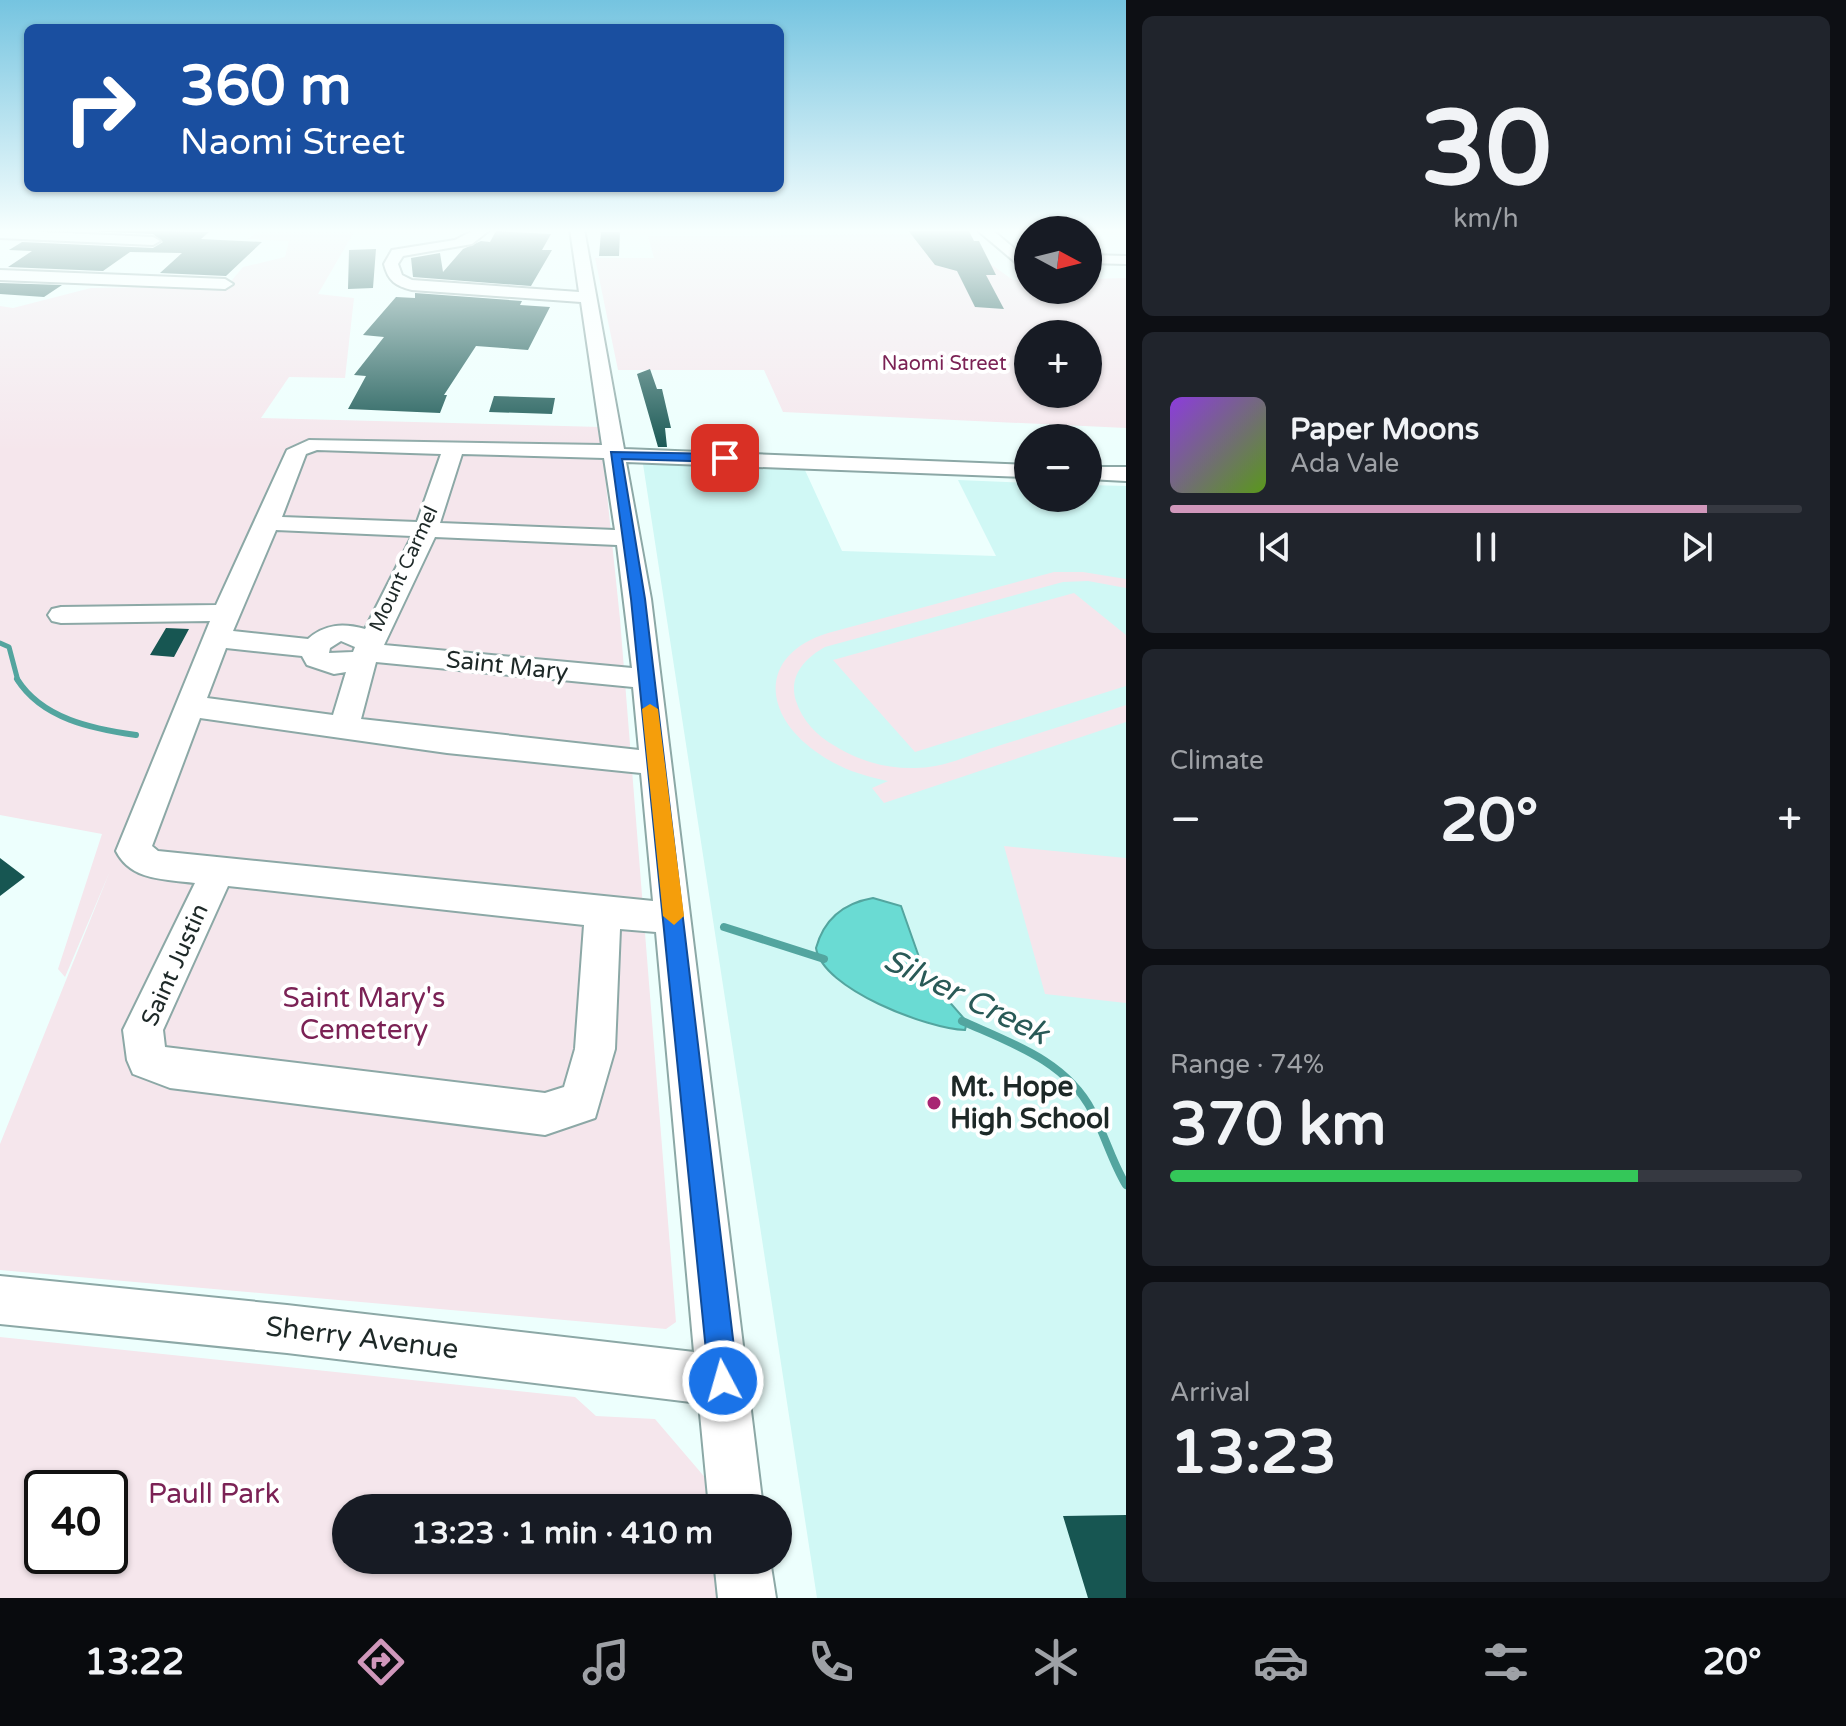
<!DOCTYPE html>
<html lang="en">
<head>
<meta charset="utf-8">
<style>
	:root { --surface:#171b24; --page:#20242c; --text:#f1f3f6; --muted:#9ea1a6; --line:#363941; --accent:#d097bb }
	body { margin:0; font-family:"Varela Round",sans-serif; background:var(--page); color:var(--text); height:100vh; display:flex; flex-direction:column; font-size:30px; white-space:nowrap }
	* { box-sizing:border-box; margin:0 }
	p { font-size:26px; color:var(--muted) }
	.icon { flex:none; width:44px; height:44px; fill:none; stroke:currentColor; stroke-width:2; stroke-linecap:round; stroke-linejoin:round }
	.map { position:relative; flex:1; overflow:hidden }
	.side { display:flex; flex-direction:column; gap:16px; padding:16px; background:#0d0f14; width:720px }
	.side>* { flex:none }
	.banner { position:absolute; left:24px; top:24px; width:760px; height:168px; border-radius:12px; box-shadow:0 2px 6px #0004; background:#1a4fa0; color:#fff; overflow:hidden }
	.needle { width:52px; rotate:97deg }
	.buttons { position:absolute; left:1014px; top:216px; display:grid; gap:16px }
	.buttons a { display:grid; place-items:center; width:88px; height:88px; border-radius:50%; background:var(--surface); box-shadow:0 2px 6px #0004; font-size:40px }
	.speed { position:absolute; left:24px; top:1470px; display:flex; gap:16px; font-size:40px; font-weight:700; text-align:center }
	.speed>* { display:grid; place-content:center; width:104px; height:104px; border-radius:50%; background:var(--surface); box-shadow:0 2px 6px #0004; line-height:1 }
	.speed .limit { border:4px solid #111; border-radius:12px; background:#fff; color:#111 }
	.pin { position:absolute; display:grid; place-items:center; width:68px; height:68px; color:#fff; margin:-34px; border-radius:16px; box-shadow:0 4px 12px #0006 }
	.me { position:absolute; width:88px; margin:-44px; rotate:354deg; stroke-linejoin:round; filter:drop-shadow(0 0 6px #0008) }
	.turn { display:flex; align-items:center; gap:28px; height:168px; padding:0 24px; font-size:36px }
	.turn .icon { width:104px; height:104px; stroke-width:2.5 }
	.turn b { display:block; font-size:56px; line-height:68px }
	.big { font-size:60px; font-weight:700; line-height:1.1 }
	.side .tile { flex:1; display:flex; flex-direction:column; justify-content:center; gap:12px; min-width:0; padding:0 28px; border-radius:12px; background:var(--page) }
	.side .dial { align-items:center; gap:0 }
	.dial b { font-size:104px; line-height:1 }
	.song { display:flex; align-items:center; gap:24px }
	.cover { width:96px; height:96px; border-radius:12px; background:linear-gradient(135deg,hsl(270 70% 55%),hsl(90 70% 35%)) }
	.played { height:8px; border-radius:4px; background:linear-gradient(90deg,var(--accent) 85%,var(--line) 85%) }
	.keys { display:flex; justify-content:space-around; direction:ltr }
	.heat { display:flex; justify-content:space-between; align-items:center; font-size:44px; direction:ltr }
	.charge { height:12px; border-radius:6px; background:linear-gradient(90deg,#34c759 74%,var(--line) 0) }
	.trip { position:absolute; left:332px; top:1494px; width:460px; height:80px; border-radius:40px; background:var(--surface); box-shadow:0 2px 6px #0004; font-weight:700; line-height:80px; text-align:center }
	.tabs { display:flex; height:128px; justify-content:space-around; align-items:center; background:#090b0e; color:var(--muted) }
	.tabs .icon { width:56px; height:56px }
	.tabs .selected { color:var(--accent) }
	.tabs b { font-size:36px; color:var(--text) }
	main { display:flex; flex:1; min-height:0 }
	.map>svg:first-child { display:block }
	.built { fill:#d0f8f5 }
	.green { fill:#f5e6ec; fill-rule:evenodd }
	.water { fill:#6adbd3; stroke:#53a59f; stroke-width:2 }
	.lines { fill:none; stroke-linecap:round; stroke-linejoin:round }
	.stream-far2 { stroke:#53a59f; stroke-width:5 }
	.stream-far1 { stroke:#53a59f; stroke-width:6 }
	.stream { stroke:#53a59f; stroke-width:8 }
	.building { fill:#175652 }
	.minor-casing { stroke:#8ca8a6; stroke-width:4 }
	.minor { fill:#fff; fill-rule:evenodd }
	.route { fill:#1a73e8; stroke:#114b97; stroke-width:2 }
	.slow { fill:#f59e0b }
	.poi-dot { fill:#a82673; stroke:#fff; stroke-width:3 }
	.labels { text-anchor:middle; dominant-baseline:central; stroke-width:8; stroke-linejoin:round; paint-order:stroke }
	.far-park-label { font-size:20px; fill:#7b2255; stroke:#fff }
	.far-street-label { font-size:20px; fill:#1d2827; stroke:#fff }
	.street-label { font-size:24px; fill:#1d2827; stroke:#fff }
	.near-park-label { font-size:28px; fill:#7b2255; stroke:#fff }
	.near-poi-label { font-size:28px; font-weight:bold; fill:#1d2827; stroke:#fff; text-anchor:start }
	.near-street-label { font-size:28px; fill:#1d2827; stroke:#fff }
	.near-water-label { font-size:32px; font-style:italic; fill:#295a57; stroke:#fff }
</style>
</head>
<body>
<main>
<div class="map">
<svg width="1126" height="1598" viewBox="0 0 1126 1598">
	<rect width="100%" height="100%" fill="#edfffd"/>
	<path class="built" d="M643 464 804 468 842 551 996 556 958 480 1028 483V498H1088V485L1126 486V1598H817Z"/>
	<path class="green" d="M260 229H333L354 232 318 294 354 298 345 378 289 377 261 418 600 427 620 619 676 1322 666 1329 0 1270V1144L110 871 65 977 58 969 102 834 0 815V306L13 308 91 288 227 286 243 267 285 257 289 241 248 239Z
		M948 234 1013 280H1028V290H1088V279L1126 278V428L783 412 764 370H618L595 258H654L648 236ZM1028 334H1088V394H1028Z
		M1054 572H1083L1126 579V588L1088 581 1063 582 825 647C805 658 788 676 796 701 802 720 817 736 835 746 859 761 887 769 916 768 942 768 968 756 992 748 1037 734 1081 720 1126 705V722L884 803 872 788 888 781C862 776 836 767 815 751 761 712 760 654 828 633Z
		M1074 593 1126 635V686L915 752 833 660Z
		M1004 846 1126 858V1003L1045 994Z
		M0 1337 575 1397 596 1416 655 1419 708 1481 710 1508H346V1560H714L717 1598H0ZM42 1488H110V1556H42Z"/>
	<path class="water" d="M873 898 901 906 925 974 967 1022 965 1030C928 1029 822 989 816 948 824 919 844 903 873 898Z"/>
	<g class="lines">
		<path class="stream-far2" d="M0 643 9 647 18 681"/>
		<path class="stream-far1" d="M17 679C42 719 93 729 136 735"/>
		<path class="stream" d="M724 927 824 959
			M962 1021C1011 1043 1066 1061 1092 1111 1105 1135 1112 1162 1126 1185"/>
	</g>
	<path class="building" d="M43 229 209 232 201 239 262 242 226 276 160 273 182 253 130 252 103 271 8 267 32 251 9 250 22 242 153 248 163 242 153 234Z
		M907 229H968L974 241H979L996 275H986L1004 309 975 307 957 271 935 265Z
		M496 231 551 234 542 250H552L531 286 413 277 411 258 440 253 443 272 463 249 481 241 490 242Z
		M601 232H620L619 256H599Z
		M376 249 373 288 348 289 349 250Z
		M0 283 62 285 44 297 0 294Z
		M415 293 522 301 520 305 550 307 528 350 476 346 444 395H447L440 413 348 409 366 376 354 375 384 337 363 335 396 297 415 298Z
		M650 369 657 389H662L671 428H665L667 447H658L637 374Z
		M494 396 555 398 552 414 489 412Z
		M166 628 189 629 174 657 150 655Z
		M0 858 25 877 0 896Z
		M1126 1515V1598H1088L1063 1516Z"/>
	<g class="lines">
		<defs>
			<path id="minor" d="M476 229H491L472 244 403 256 398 264 402 275 412 280 579 292 570 229H584L624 449 1028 465V477L626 462 651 599 763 1508H709L699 1403 287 1353 0 1324V1276L287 1305 694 1352 656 932 620 929 615 1049 595 1118 545 1135 170 1088 133 1074 127 1060 123 1030 195 883C165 879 131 881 116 851L210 621 61 623 52 621 48 615 52 609 61 607 216 605 287 450 309 440 602 445 581 302 412 290C396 286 388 281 384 264L392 250 455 240ZM317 450 441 454 417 522 282 517 306 454ZM462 454 604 458 615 530 440 523ZM276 530 412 536 365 629C343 623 325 624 308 639L233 631ZM435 537 617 545 632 668 384 645ZM341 641 355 647 353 652 329 653 330 648ZM226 648 302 656 307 665 334 674 346 672 333 715 207 698ZM376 662 633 687 639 750 361 719ZM200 718 447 753 641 773 653 901 158 851 152 846ZM228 886 584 925 575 1049 564 1087 545 1093 165 1047 163 1030Z
				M976 229H991L1028 260V273Z
				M0 230 153 237 160 241 153 245 0 238Z
				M1088 255 1126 256V264L1088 263Z
				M0 270 225 279 233 284 225 289 0 280Z
				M1088 467H1126V481L1088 479Z
				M714 1560H770L776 1598H718Z"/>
		</defs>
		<use href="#minor" class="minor-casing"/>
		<use href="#minor" class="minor"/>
	</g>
	<linearGradient id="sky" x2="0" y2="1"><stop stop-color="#75c4e0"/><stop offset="0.51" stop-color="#f7fffe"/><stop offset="1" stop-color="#f7fffe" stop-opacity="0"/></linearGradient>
	<rect width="1126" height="452" fill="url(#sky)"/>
	<path class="route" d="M611 452 725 454 731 458 725 462 622 459 645 599 738 1381 734 1392 723 1396 713 1392 709 1381 631 599Z"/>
	<path class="slow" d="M650 704 658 709 684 916 674 925 663 916 642 709Z"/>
	<circle class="poi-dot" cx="934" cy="1103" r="8"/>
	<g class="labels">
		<g class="far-park-label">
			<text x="944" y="364">Naomi Street</text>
		</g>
		<g class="far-street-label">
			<text transform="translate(404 569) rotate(-65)">Mount Carmel</text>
		</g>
		<g class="street-label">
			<text transform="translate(507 666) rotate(6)">Saint Mary</text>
			<text transform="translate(175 965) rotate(-66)">Saint Justin</text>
		</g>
		<g class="near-park-label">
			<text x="364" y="998">Saint Mary's<tspan x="364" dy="32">Cemetery</tspan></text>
			<text x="214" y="1494">Paull Park</text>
		</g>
		<g class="near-poi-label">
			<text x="950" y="1087">Mt. Hope<tspan x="950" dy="32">High School</tspan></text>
		</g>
		<g class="near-street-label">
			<text transform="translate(362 1338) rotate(7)">Sherry Avenue</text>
		</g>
		<g class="near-water-label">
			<text transform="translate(966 997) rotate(26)">Silver Creek</text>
		</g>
	</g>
</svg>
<div class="buttons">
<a><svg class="needle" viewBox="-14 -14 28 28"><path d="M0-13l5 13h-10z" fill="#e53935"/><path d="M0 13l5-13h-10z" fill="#9ea1a6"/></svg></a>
<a>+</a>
<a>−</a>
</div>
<div class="speed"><div class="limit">40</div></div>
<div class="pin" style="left:725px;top:458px;background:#d93025"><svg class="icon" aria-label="arrive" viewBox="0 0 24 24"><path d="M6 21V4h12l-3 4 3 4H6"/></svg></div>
<svg class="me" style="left:723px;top:1381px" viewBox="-20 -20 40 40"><circle r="17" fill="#1a73e8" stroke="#fff" stroke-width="3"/><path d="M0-11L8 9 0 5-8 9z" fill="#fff"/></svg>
<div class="trip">13:23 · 1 min · 410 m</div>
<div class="banner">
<div class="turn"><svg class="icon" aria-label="right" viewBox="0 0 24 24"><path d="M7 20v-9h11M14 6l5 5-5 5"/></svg><div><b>360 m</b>Naomi Street</div></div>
</div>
</div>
<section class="side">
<div class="tile dial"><b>30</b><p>km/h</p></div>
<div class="tile">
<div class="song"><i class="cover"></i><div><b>Paper Moons</b><p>Ada Vale</p></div></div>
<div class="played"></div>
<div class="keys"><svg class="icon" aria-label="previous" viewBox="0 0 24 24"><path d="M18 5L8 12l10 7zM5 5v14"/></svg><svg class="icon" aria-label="pause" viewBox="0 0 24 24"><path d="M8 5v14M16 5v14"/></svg><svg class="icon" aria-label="next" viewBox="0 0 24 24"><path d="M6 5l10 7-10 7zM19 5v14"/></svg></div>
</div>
<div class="tile"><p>Climate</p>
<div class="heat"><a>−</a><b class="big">20°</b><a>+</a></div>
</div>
<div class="tile"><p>Range · 74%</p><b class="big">370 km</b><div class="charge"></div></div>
<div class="tile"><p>Arrival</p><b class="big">13:23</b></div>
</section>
</main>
<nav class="tabs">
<b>13:22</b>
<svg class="icon selected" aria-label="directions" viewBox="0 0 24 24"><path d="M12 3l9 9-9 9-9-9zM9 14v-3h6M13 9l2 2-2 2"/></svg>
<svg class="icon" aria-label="music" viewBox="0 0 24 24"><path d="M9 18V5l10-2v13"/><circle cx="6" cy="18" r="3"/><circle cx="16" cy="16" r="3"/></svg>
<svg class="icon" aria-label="phone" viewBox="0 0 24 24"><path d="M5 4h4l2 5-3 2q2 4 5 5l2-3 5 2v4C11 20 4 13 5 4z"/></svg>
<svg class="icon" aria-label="climate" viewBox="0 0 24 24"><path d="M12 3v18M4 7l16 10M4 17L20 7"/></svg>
<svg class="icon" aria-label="car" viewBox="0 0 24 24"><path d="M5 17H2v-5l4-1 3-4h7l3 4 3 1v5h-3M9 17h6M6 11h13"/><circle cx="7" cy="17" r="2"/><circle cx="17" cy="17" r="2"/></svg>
<svg class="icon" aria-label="filters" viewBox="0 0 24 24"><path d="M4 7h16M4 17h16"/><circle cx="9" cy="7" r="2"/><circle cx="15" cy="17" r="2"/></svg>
<b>20°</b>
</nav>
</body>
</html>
